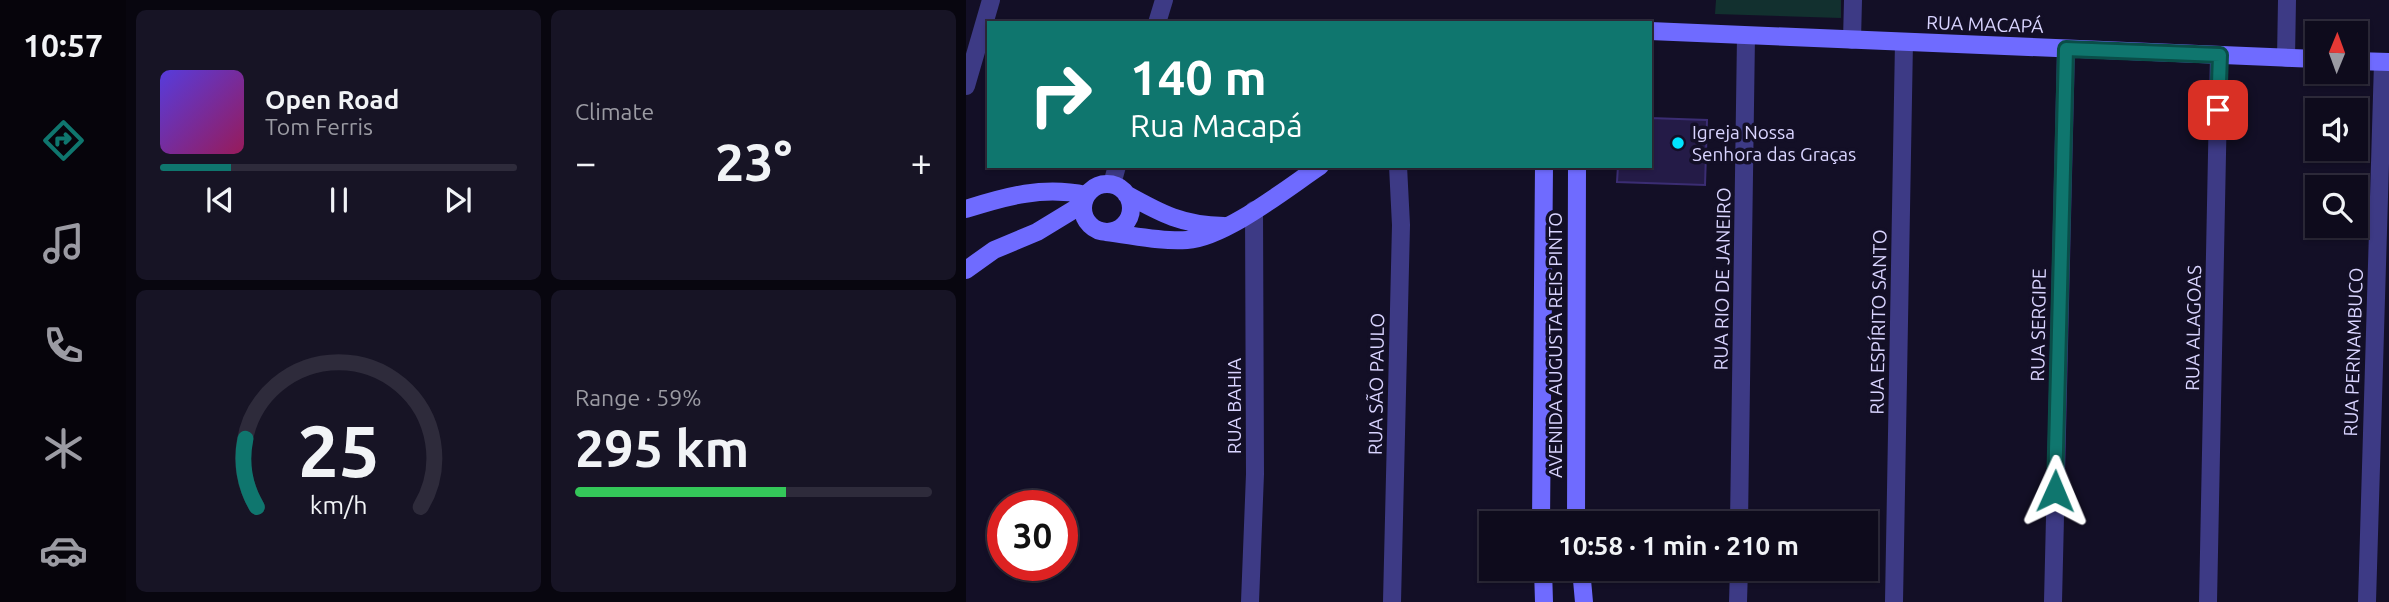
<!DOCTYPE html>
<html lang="en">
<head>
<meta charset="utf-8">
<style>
	:root { --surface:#0e0b1c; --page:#171425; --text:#f1f3f6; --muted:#9b9ba3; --line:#2e2b3b; --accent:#0f766e }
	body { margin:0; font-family:Ubuntu,sans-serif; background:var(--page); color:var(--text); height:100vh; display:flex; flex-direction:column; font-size:26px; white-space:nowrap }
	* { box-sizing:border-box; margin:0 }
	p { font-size:23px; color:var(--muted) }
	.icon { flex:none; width:38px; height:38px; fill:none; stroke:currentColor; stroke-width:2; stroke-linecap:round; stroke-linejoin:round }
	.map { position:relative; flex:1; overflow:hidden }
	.drawer { display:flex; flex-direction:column; gap:10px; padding:10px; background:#08060f; width:840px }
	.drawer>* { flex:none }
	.banner { position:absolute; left:21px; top:21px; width:665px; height:147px; border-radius:0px; box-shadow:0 2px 5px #0004,0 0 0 2px var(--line); background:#0f766e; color:#fff; overflow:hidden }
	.needle { width:46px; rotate:1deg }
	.controls { position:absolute; left:1339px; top:21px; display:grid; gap:14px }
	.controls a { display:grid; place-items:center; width:63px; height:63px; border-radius:0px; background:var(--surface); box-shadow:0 2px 5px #0004,0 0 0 2px var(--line); font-size:35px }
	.speed { position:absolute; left:21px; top:490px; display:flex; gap:14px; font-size:35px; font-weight:700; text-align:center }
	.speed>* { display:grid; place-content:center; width:91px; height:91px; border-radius:50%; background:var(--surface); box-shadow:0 2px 5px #0004,0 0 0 2px var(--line); line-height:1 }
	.speed .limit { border:10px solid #d22; background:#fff; color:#111 }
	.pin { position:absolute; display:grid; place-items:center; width:60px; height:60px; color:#fff; margin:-30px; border-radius:14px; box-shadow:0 4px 10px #0006 }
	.me { position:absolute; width:77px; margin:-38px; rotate:1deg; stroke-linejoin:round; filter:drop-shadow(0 0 5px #0008) }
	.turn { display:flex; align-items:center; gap:24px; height:147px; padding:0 28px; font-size:32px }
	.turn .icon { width:91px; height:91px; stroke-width:2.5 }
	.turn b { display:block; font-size:49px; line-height:60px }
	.big { font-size:52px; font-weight:700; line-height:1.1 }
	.drawer .card { flex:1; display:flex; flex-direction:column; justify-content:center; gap:10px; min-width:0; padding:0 24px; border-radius:10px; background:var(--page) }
	.drawer .dial { align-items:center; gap:0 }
	.dial svg { height:182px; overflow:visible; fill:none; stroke:var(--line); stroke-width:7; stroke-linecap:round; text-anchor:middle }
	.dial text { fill:var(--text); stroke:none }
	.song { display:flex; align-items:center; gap:21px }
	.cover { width:84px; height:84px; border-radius:10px; background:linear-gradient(135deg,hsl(250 70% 55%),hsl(330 70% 35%)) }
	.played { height:7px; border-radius:4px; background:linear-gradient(90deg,var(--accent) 20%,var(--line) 20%) }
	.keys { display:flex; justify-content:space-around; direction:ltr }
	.heat { display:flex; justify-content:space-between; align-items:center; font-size:38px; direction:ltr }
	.charge { height:10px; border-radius:5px; background:linear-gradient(90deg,#34c759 59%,var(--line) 0) }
	.drawer .tiles { flex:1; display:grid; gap:10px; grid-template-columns:repeat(2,1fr) }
	.trip { position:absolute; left:513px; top:511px; width:399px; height:70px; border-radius:0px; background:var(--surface); box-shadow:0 2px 5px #0004,0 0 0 2px var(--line); font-weight:700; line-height:70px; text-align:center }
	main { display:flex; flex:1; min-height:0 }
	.tabs { display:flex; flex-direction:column; width:126px; justify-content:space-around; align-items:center; background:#06040b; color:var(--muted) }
	.tabs .icon { width:49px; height:49px }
	.tabs .on { color:var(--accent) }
	.tabs b { font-size:32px; color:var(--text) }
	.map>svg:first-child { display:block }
	.green { fill:#12302f }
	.building { fill:#241b47; stroke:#3b2d73; stroke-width:2 }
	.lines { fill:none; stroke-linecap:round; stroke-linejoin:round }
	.street { stroke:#3d3a85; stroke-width:18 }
	.secondary { stroke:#6f6bff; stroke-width:18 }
	.route-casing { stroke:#0a4d48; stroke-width:18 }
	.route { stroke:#0f766e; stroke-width:12 }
	.poi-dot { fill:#00e5ff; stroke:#130f26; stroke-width:2.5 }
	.labels { text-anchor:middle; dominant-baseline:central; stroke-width:7; stroke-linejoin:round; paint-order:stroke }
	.street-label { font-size:19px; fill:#d9d4ff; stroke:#130f26 }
	.poi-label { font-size:19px; fill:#d9d4ff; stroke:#130f26; text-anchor:start }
</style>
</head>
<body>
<main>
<nav class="tabs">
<b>10:57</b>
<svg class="icon on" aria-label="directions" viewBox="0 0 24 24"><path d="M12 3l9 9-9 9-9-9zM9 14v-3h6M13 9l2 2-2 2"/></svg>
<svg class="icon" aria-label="music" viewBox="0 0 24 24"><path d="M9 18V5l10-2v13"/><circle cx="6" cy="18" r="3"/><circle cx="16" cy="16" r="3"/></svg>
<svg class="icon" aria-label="phone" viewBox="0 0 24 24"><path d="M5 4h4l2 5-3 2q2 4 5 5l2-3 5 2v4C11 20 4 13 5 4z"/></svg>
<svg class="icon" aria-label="climate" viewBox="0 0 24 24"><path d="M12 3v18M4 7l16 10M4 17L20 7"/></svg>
<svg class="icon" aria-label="car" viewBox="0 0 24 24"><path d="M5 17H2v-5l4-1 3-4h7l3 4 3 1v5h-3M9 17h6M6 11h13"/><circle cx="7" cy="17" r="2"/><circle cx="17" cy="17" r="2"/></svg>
</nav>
<section class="drawer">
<div class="tiles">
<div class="card">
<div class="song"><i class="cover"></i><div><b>Open Road</b><p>Tom Ferris</p></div></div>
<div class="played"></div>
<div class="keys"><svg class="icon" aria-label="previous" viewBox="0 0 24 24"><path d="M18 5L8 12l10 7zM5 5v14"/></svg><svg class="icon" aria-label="pause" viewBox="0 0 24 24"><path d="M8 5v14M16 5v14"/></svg><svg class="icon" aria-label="next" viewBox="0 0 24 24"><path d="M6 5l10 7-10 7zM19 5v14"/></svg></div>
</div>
<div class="card"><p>Climate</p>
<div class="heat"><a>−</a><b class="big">23°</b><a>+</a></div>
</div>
<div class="card dial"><svg viewBox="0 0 100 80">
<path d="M14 69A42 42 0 1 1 86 69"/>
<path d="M14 69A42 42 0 0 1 9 39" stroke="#0f766e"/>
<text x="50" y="56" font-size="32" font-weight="700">25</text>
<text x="50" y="72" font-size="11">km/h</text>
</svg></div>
<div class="card"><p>Range · 59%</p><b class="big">295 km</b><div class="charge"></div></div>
</div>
</section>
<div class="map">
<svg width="1423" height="602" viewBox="0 0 1423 602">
	<rect width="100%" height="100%" fill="#130f26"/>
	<path class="green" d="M750 0H875V18L749 14Z"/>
	<path class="building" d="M684 118 741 120 739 185 651 182 652 166H684Z"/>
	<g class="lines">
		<path class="street" d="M191 23 198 0
			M886 40 887 0
			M1320 58 1321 0
			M0 86 25 0
			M146 184 151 166
			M773 523 780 36
			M284 602 289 474 288 210
			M426 602 435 225 432 166
			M772 602 773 569
			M928 602 938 42
			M1087 602 1100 49
			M1242 602 1253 55
			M1401 602 1417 62"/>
		<path class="secondary" d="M684 31 1351 59
			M1390 61 1423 62
			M117 208a24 24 0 1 1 48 0a24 24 0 1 1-48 0Z
			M160 194C196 214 216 225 258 226
			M0 209C41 196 77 186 120 195
			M140 232C166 235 195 242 221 240 260 237 321 188 354 166
			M0 270 28 250 71 232 117 204
			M575 523 578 166
			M610 523 611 166
			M577 569 578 602
			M615 569 618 602"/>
	</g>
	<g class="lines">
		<defs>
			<path id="route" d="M1089 491 1100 49 1254 55 1252 110"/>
		</defs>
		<use href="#route" class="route-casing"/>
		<use href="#route" class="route"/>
	</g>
	<circle class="poi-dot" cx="712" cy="143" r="7"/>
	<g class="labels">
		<g class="street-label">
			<text transform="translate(1019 24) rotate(2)">RUA MACAPÁ</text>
			<text transform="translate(756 279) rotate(-89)">RUA RIO DE JANEIRO</text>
			<text transform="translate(912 322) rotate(-89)">RUA ESPÍRITO SANTO</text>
			<text transform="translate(1072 325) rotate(-89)">RUA SERGIPE</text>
			<text transform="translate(1227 328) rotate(-89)">RUA ALAGOAS</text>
			<text transform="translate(589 345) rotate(-90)">AVENIDA AUGUSTA REIS PINTO</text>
			<text transform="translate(1387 352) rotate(-88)">RUA PERNAMBUCO</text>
			<text transform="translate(410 384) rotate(-89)">RUA SÃO PAULO</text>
			<text transform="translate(268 406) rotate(-90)">RUA BAHIA</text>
		</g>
		<g class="poi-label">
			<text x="726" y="132">Igreja Nossa<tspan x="726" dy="22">Senhora das Graças</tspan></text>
		</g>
	</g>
</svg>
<div class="controls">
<a><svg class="needle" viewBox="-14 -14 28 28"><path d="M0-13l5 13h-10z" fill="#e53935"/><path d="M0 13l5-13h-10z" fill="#9b9ba3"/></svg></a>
<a><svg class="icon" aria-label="sound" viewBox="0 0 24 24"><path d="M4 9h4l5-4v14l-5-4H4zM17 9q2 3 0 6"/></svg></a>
<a><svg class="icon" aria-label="search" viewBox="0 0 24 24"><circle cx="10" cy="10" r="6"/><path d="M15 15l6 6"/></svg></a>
</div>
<div class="speed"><div class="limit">30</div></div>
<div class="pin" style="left:1252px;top:110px;background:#d93025"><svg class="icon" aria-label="arrive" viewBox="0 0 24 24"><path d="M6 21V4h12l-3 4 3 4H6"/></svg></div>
<svg class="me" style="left:1089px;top:491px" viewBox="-20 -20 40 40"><path d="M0-17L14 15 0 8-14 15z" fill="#0f766e" stroke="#fff" stroke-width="4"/></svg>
<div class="trip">10:58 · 1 min · 210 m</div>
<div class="banner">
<div class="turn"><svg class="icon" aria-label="right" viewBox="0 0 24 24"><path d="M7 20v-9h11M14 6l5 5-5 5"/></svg><div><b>140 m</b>Rua Macapá</div></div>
</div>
</div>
</main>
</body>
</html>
